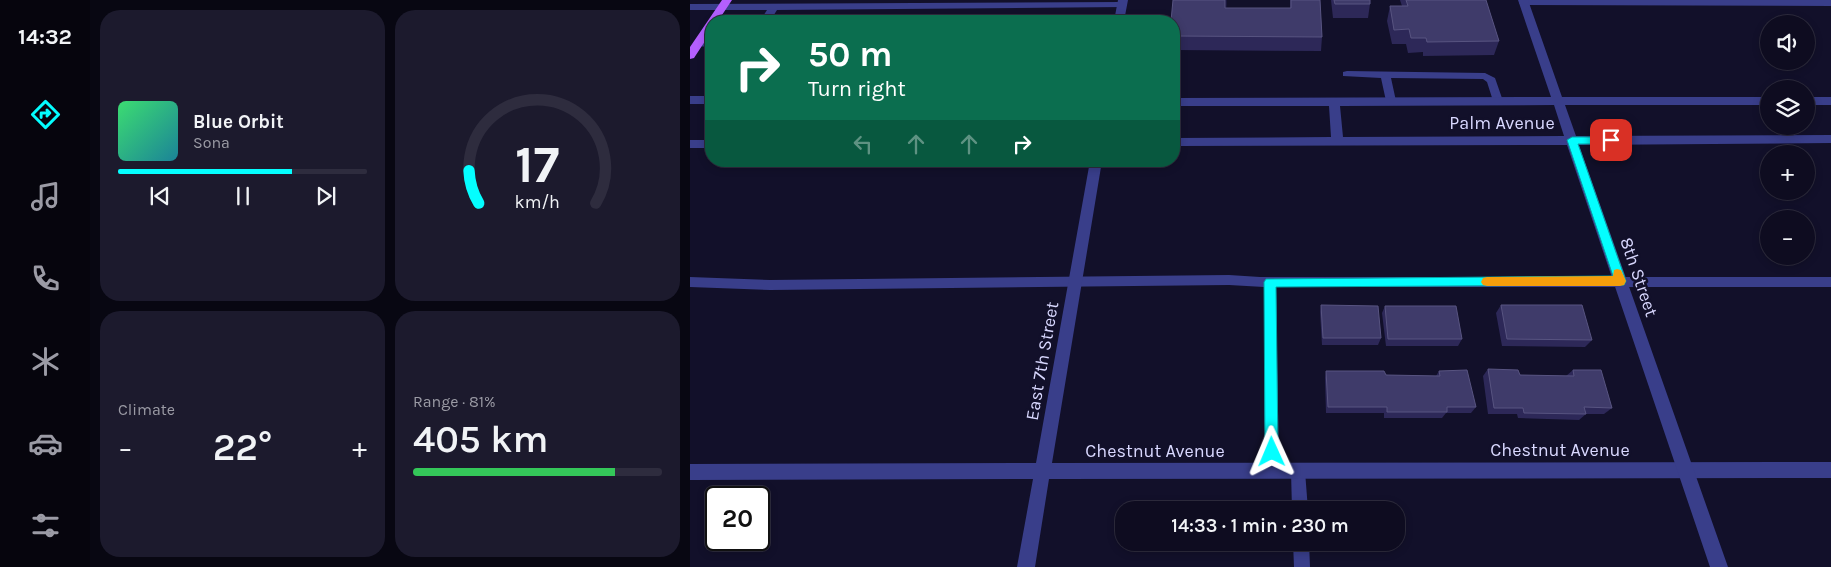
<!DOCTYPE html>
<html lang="en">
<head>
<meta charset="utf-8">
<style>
	:root { --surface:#0e0c20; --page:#1c1a2d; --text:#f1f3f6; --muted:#9b9ba5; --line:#2e2c3e; --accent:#04feff }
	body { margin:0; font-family:Karla,sans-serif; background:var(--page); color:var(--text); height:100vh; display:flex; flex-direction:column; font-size:19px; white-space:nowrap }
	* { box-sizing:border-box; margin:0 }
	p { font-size:16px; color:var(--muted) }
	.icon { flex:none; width:28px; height:28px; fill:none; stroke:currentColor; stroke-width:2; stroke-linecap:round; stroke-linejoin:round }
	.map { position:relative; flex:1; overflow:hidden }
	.details { display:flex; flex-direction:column; gap:10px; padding:10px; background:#080712; width:600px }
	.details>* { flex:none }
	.banner { position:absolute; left:15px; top:15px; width:475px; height:152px; border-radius:20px; box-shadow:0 2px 8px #0003,0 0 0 1px var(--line); background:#0b6e4f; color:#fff; overflow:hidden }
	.fabs { position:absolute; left:1070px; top:15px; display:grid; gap:10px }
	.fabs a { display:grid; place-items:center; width:55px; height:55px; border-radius:50%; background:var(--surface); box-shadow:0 2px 8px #0003,0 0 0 1px var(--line); font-size:25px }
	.speed { position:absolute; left:15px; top:486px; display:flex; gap:10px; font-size:25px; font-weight:700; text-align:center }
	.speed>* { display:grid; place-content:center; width:65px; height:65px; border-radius:50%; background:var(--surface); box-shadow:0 2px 8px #0003,0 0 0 1px var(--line); line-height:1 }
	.speed .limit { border:2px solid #111; border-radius:8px; background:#fff; color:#111 }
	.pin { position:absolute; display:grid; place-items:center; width:42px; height:42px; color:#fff; margin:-21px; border-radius:10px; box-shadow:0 2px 8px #0006 }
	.me { position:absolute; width:55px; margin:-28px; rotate:359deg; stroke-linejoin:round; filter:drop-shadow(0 0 4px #0008) }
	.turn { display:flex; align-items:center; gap:18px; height:105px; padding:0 20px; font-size:22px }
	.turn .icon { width:65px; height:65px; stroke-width:2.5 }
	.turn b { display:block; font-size:35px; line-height:42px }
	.lanes { display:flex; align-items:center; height:48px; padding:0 20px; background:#0003; justify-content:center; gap:25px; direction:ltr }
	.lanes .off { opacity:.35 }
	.big { font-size:38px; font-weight:600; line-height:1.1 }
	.details .card { flex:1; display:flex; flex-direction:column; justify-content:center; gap:8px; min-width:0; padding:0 18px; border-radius:20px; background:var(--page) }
	.details .dial { align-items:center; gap:0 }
	.dial svg { height:130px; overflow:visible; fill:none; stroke:var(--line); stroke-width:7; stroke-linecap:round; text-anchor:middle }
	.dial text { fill:var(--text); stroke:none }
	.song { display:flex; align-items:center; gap:15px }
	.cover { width:60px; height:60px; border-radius:8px; background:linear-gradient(135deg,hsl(140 70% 55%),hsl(190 70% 35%)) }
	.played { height:5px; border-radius:2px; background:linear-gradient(90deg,var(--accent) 70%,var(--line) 70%) }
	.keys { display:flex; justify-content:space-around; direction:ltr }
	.heat { display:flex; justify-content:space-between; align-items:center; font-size:28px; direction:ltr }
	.charge { height:8px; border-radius:4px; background:linear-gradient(90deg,#34c759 81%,var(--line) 0) }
	.details .tiles { flex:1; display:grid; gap:10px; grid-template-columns:repeat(2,1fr) }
	.trip { position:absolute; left:425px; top:501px; width:290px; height:50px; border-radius:20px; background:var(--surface); box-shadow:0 2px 8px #0003,0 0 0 1px var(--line); font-weight:600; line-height:50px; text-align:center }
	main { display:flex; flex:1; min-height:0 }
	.tabs { display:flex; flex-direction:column; width:90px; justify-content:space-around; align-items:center; background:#06050d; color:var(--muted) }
	.tabs .icon { width:35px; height:35px }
	.tabs .active { color:var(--accent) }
	.tabs b { font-size:22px; color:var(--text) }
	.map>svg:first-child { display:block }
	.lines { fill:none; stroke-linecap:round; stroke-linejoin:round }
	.service { fill:#393e8a; fill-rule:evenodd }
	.minor { fill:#393e8a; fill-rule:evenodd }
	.tertiary { fill:#393e8a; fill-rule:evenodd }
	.primary { fill:#b45fff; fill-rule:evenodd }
	.wall { fill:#2d2858 }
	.shaded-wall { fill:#1a173e }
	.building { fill:#3f3b6a; stroke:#585481 }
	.route { fill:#04feff; stroke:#03a5a6 }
	.slow { fill:#f59e0b }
	.labels { text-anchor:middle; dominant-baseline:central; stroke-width:5; stroke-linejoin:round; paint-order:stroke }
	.street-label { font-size:18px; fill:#d9d8ff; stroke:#12102a }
</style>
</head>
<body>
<main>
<nav class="tabs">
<b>14:32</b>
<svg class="icon active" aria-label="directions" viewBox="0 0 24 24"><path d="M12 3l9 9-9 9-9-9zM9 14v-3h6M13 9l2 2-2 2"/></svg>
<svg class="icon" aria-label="music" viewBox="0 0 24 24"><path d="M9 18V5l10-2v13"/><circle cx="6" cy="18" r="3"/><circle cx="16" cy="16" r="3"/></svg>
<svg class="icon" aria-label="phone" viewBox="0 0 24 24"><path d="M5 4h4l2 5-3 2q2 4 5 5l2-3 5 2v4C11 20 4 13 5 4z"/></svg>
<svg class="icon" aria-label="climate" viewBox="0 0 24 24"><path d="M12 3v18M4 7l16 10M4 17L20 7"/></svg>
<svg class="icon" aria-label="car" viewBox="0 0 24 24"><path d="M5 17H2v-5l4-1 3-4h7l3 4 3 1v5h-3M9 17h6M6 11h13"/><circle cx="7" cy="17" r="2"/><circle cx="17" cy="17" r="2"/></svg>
<svg class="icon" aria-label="filters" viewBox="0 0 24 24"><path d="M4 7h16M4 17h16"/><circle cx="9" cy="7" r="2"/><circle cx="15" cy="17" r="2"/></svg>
</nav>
<section class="details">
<div class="tiles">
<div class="card">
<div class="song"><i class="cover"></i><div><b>Blue Orbit</b><p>Sona</p></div></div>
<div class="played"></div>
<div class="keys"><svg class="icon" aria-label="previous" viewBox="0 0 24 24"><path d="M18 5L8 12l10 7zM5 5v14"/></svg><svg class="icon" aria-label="pause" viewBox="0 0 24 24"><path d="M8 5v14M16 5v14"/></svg><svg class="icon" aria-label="next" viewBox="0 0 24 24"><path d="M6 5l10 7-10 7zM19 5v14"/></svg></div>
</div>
<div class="card dial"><svg viewBox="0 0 100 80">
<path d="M14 69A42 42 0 1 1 86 69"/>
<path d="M14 69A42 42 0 0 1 8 49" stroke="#04feff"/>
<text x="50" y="56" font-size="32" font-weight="700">17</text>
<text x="50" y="72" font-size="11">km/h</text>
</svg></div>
<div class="card"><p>Climate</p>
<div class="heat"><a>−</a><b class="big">22°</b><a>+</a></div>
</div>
<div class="card"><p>Range · 81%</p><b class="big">405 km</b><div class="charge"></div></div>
</div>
</section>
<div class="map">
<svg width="1141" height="567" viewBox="0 0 1141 567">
	<rect width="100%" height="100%" fill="#12102a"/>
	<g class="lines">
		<path class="service" d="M834 0H1141V6L831 5 829 3Z
			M432 2 437 5 435 7 87 10 80 21H70L77 10H0V4Z
			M8 41H21V47L5 46 3 44Z
			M657 71 795 73 805 78 813 101 812 104H804L797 82 793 79 701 78 706 101 701 105 696 101 691 78 653 76V72Z
			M539 275 570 277H1141V287H586L589 471 587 476 582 478 577 476 575 471 574 287 539 285 80 290 0 287V277L80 280Z
			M608 464 613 466 615 471 618 510H602L601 471 603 466Z
			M603 542H619L620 567H604Z"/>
		<path class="minor" d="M428 0H438L434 21H424Z
			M400 161H412L362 463 1141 462V478L359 479 345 567H327L343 479 0 480V464L346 463Z"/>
		<path class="tertiary" d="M828 0H838L872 97H1079V105H875L886 136 1141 135V143L889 145 1038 567H1020L877 145 484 146V138L641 137 639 106H484V98L861 97ZM864 105 874 136 653 137 650 106Z
			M0 96H21V104H0Z
			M1116 97H1141V105H1116Z
			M0 140H21V148H0Z"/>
		<path class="primary" d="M32 0H42L28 21H21V32L4 58 0 59V47Z"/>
	</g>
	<path class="wall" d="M537 0 536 8H600V0H630L632 37 631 51 484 50V21Z
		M641 0H680V4L678 18H643Z
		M710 0H796L809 41 804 55 733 56V52L718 53 716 44H702L697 21 700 6H712Z
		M631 305 691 338 688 345H632L630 312Z
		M811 305 902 340 895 347 812 346 806 313Z
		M695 306 772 339 768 346H696L692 313Z
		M798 369 830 375 876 376 883 370 922 408 914 414H896L889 420 828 418 827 414H798L793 376Z
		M636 371 696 375 746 376 749 371 786 407 781 413H756L752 418H694V413H636L635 378Z"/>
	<path class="shaded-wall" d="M535 0H537L536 22 535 8Z"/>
	<path class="building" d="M483 0H535V8H601V0H630L632 37 484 36V21H481Z
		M644 0H680V4H645Z
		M716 0H796L809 41 737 42 736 38H721L719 29 704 30 700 6H718Z
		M631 305 688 306 691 338H633Z
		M811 305H892L902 340 817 339Z
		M695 306H766L772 339H698Z
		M798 369 828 370 830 375 884 376 883 370H911L922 408 894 407 896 414 834 413 833 408H804Z
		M777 370 786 407H757V412H697V407H638L636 371H694L696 375 750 376 749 371Z"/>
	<path class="route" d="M882 137H921L926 140 921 144H888L936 281 934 285 586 287 588 452 586 457 582 458 577 457 575 452 574 282 576 279 923 276 877 140Z"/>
	<path class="slow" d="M927 269 931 270 936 281 934 285 930 286H797L793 285 791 282 793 278 797 277 923 276 924 270Z"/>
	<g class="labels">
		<g class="street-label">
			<text x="812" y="123">Palm Avenue</text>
			<text transform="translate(949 277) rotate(71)">8th Street</text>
			<text transform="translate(352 361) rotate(-80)">East 7th Street</text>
			<text x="870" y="450">Chestnut Avenue</text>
			<text x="465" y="451">Chestnut Avenue</text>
		</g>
	</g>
</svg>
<div class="fabs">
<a><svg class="icon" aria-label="sound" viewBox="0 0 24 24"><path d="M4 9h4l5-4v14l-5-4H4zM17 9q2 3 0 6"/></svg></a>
<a><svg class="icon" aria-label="layers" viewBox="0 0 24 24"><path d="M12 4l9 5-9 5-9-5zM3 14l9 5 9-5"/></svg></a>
<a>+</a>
<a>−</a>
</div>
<div class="speed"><div class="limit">20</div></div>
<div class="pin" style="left:921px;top:140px;background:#d93025"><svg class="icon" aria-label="arrive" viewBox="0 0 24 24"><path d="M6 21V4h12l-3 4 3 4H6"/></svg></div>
<svg class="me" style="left:582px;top:452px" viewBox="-20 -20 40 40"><path d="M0-17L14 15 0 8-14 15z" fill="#04feff" stroke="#fff" stroke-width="4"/></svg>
<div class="trip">14:33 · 1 min · 230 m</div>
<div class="banner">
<div class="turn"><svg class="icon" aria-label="right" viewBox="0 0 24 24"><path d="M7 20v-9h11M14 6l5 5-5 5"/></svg><div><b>50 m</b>Turn right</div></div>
<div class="lanes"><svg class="icon off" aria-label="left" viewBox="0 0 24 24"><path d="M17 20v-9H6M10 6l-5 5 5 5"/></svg><svg class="icon off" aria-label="ahead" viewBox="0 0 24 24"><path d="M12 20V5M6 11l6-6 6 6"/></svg><svg class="icon off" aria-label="ahead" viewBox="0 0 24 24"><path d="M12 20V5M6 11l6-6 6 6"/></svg><svg class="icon" aria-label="right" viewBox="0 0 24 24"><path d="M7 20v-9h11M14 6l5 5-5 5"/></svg></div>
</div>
</div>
</main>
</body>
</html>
